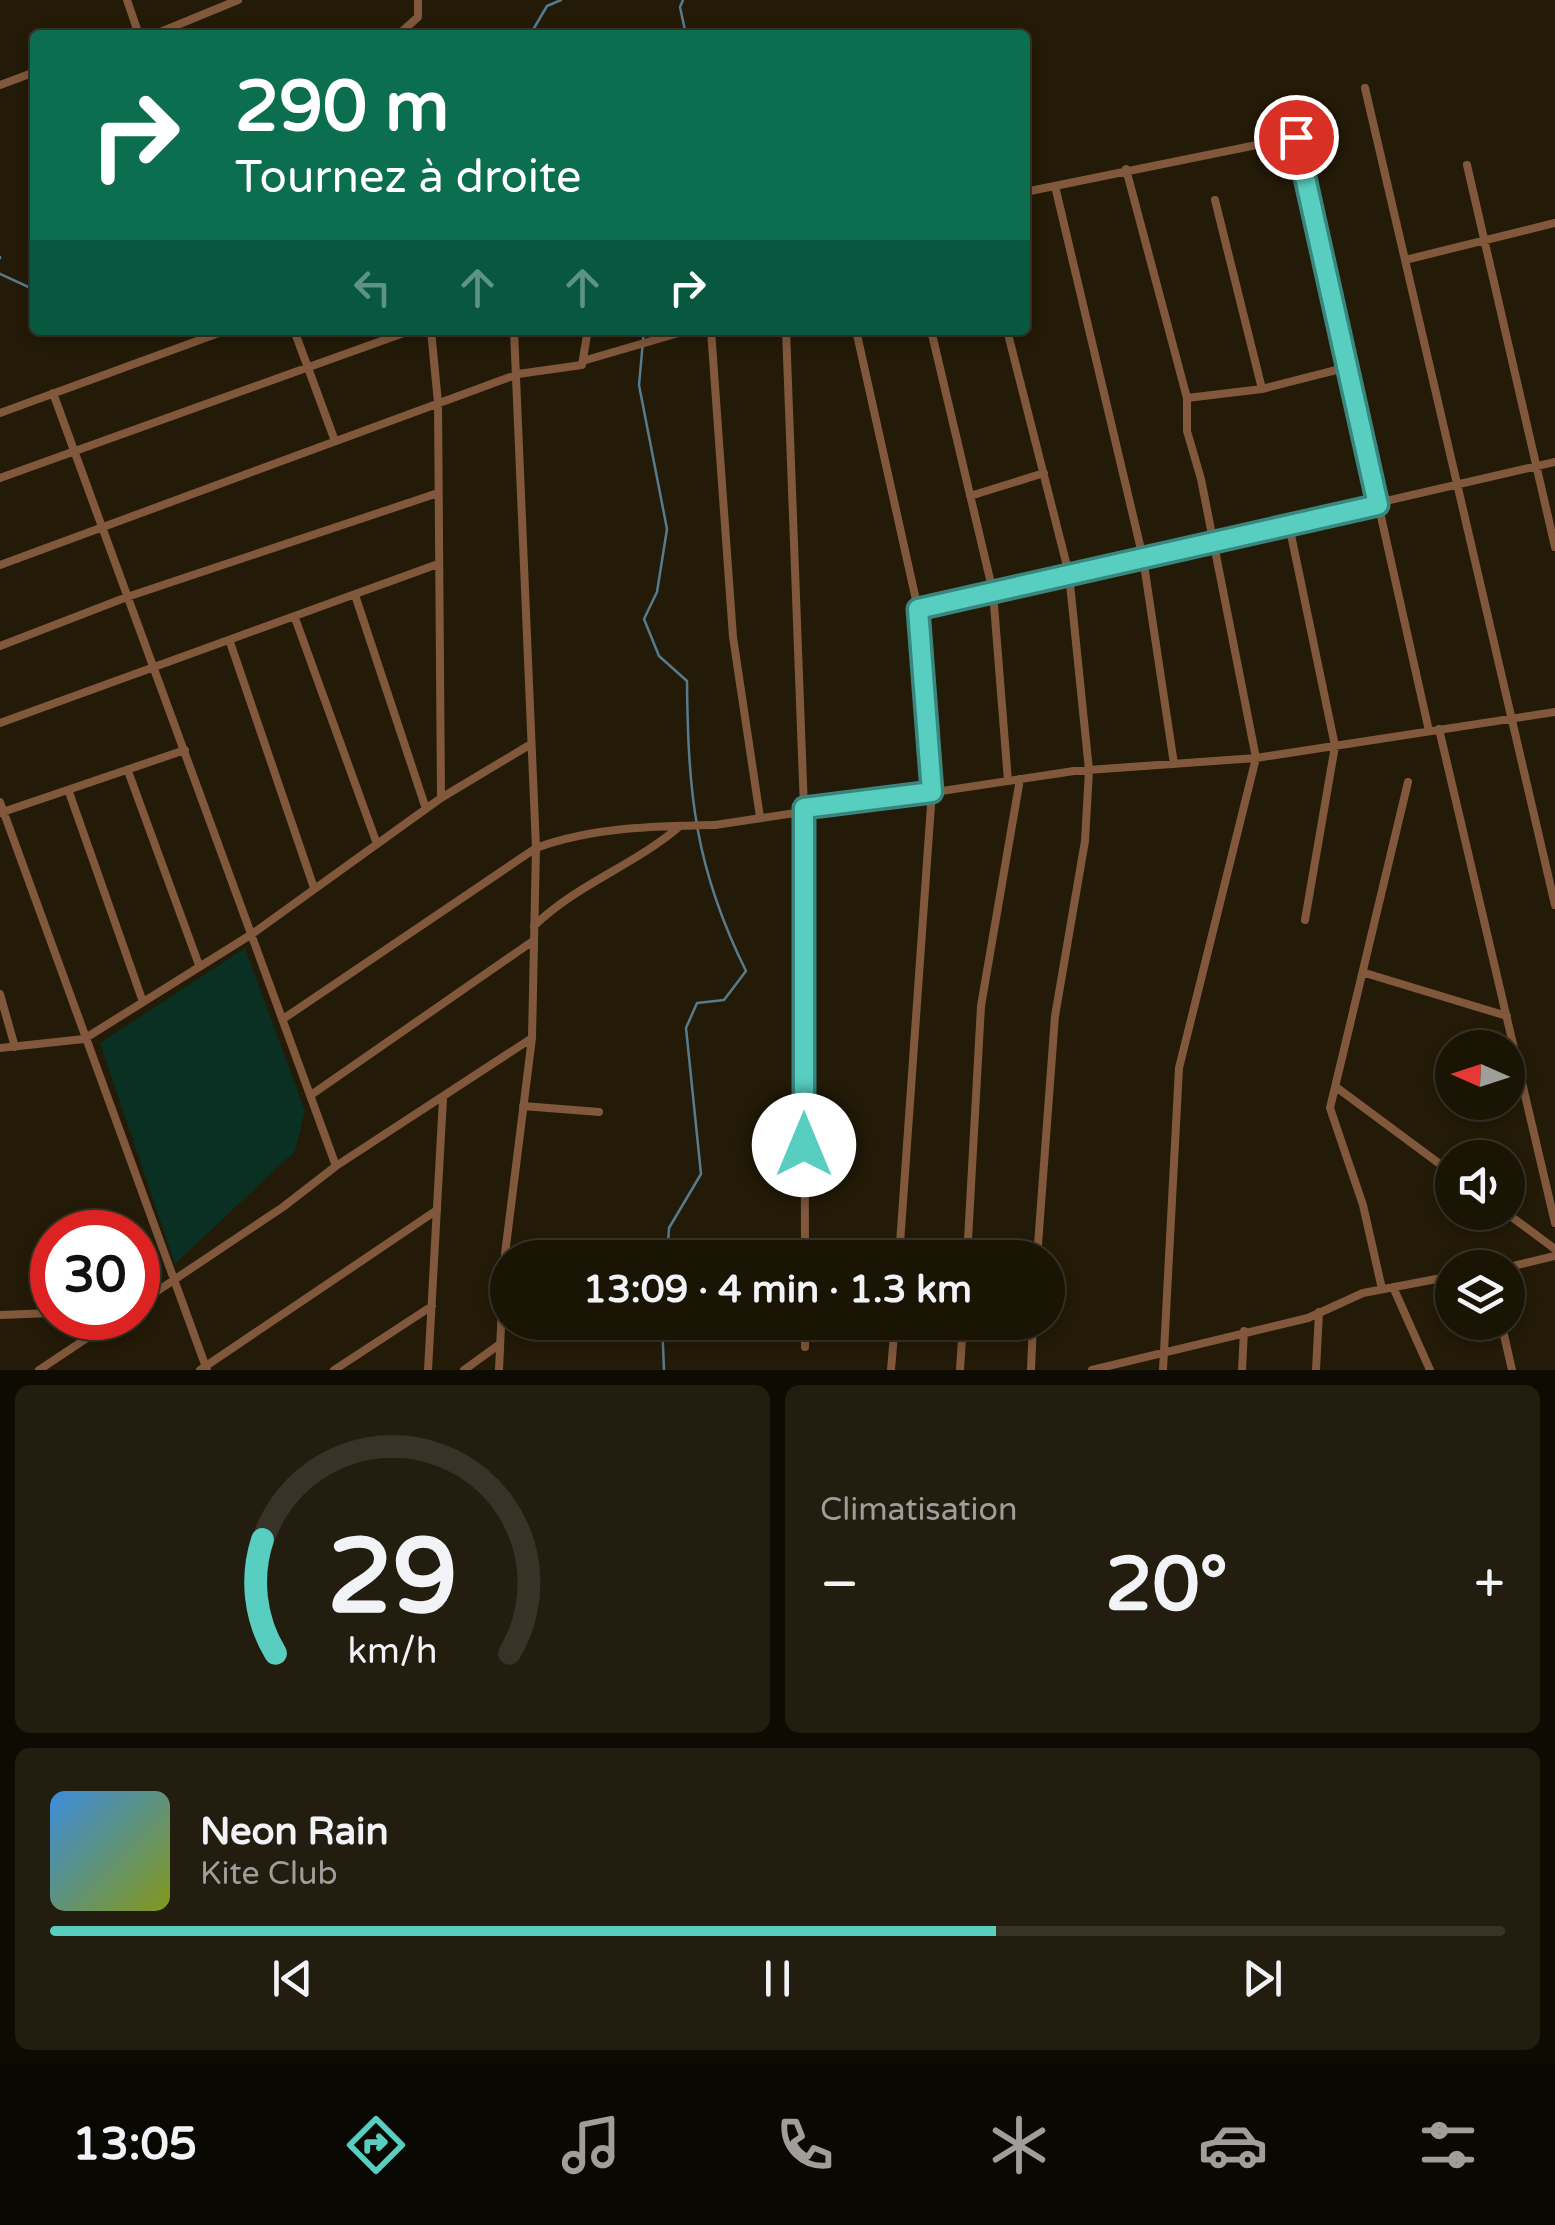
<!DOCTYPE html>
<html lang="fr">
<head>
<meta charset="utf-8">
<style>
	:root { --surface:#1a1405; --page:#231d0f; --text:#f1f3f6; --muted:#9f9e9a; --line:#383327; --accent:#58cec1 }
	body { margin:0; font-family:"Varela Round",sans-serif; background:var(--page); color:var(--text); height:100vh; display:flex; flex-direction:column; font-size:38px; white-space:nowrap }
	* { box-sizing:border-box; margin:0 }
	p { font-size:32px; color:var(--muted) }
	.icon { flex:none; width:55px; height:55px; fill:none; stroke:currentColor; stroke-width:2; stroke-linecap:round; stroke-linejoin:round }
	.map { position:relative; height:1370px; overflow:hidden }
	.details { display:flex; flex-direction:column; gap:15px; padding:15px; background:#0e0b03; flex:1 }
	.details>* { flex:none }
	.guide { position:absolute; left:30px; top:30px; width:1000px; height:305px; border-radius:10px; box-shadow:0 5px 15px #0003,0 0 0 2px var(--line); background:#0b6e4f; color:#fff; overflow:hidden }
	.needle { width:65px; rotate:273deg }
	.tools { position:absolute; left:1435px; top:1030px; display:grid; gap:20px }
	.tools a { display:grid; place-items:center; width:90px; height:90px; border-radius:50%; background:var(--surface); box-shadow:0 5px 15px #0003,0 0 0 2px var(--line); font-size:50px }
	.speed { position:absolute; left:30px; top:1210px; display:flex; gap:20px; font-size:50px; font-weight:700; text-align:center }
	.speed>* { display:grid; place-content:center; width:130px; height:130px; border-radius:50%; background:var(--surface); box-shadow:0 5px 15px #0003,0 0 0 2px var(--line); line-height:1 }
	.speed .limit { border:15px solid #d22; background:#fff; color:#111 }
	.pin { position:absolute; display:grid; place-items:center; width:85px; height:85px; color:#fff; margin:-42px; border:5px solid #fff; border-radius:50%; box-shadow:0 2px 10px #0007 }
	.me { position:absolute; width:110px; margin:-55px; rotate:0deg; stroke-linejoin:round; filter:drop-shadow(0 0 8px #0008) }
	.turn { display:flex; align-items:center; gap:35px; height:210px; padding:0 40px; font-size:45px }
	.turn .icon { width:130px; height:130px; stroke-width:2.5 }
	.turn b { display:block; font-size:70px; line-height:85px }
	.lanes { display:flex; align-items:center; height:95px; padding:0 40px; background:#0003; justify-content:center; gap:50px; direction:ltr }
	.lanes .off { opacity:.35 }
	.big { font-size:75px; font-weight:800; line-height:1.1 }
	.details .tile { flex:1; display:flex; flex-direction:column; justify-content:center; gap:15px; min-width:0; padding:0 35px; border-radius:15px; background:var(--page) }
	.details .dial { align-items:center; gap:0 }
	.dial svg { height:260px; overflow:visible; fill:none; stroke:var(--line); stroke-width:7; stroke-linecap:round; text-anchor:middle }
	.dial text { fill:var(--text); stroke:none }
	.song { display:flex; align-items:center; gap:30px }
	.cover { width:120px; height:120px; border-radius:15px; background:linear-gradient(135deg,hsl(210 70% 55%),hsl(70 70% 35%)) }
	.played { height:10px; border-radius:5px; background:linear-gradient(90deg,var(--accent) 65%,var(--line) 65%) }
	.keys { display:flex; justify-content:space-around; direction:ltr }
	.heat { display:flex; justify-content:space-between; align-items:center; font-size:55px; direction:ltr }
	.details .tiles { flex:1; display:grid; gap:15px; grid-template-columns:1fr 1fr }
	.tile:last-child { grid-column:span 2 }
	.trip { position:absolute; left:490px; top:1240px; width:575px; height:100px; border-radius:50px; background:var(--surface); box-shadow:0 5px 15px #0003,0 0 0 2px var(--line); font-weight:800; line-height:100px; text-align:center }
	.dock { display:flex; height:160px; justify-content:space-around; align-items:center; background:#0a0802; color:var(--muted) }
	.dock .icon { width:70px; height:70px }
	.dock .current { color:var(--accent) }
	.dock b { font-size:45px; color:var(--text) }
	.map>svg:first-child { display:block }
	.green { fill:#093022 }
	.lines { fill:none; stroke-linecap:round; stroke-linejoin:round }
	.stream { stroke:#577b8c; stroke-width:2.5 }
	.street { stroke:#81583b; stroke-width:8 }
	.route-casing { stroke:#39867d; stroke-width:25 }
	.route { stroke:#58cec1; stroke-width:18 }
</style>
</head>
<body>
<div class="map">
<svg width="1555" height="1370" viewBox="0 0 1555 1370">
	<rect width="100%" height="100%" fill="#231a07"/>
	<path class="green" d="M245 948 305 1111 295 1151 175 1264 100 1043Z"/>
	<g class="lines">
		<path class="stream" d="M683 0 680 7 686 35
			M530 35 547 6 561 0
			M0 257V258
			M0 274 35 290
			M644 330 639 385 667 529 657 592 644 619 659 656 687 681C688 794 695 868 746 971L724 1000 697 1003 686 1028 701 1174 669 1228 667 1258
			M662 1322 664 1370"/>
		<path class="street" d="M127 0 139 35
			M153 35 238 0
			M398 35 418 17V0
			M0 85 35 72
			M1365 88 1555 905
			M1467 165 1555 547
			M1126 169 1187 398V431L1201 479 1256 758 1179 1068 1163 1370
			M1055 186 1143 558 1174 764
			M1025 192 1296 137 1429 731
			M1215 200 1262 389
			M1405 260 1555 223
			M294 330 335 441
			M431 330 438 403 441 798
			M711 330 733 637 760 817
			M786 330 804 809 805 1258
			M856 330 918 609 932 791 899 1258
			M931 330 993 592 1008 781
			M1007 330 1069 574 1089 770 1085 841 1055 1016 1037 1258
			M586 360 689 330
			M53 393 336 1166
			M1187 398 1262 389 1348 367
			M0 413 227 330
			M0 478 412 330
			M970 496 1044 473
			M1289 525 1335 746 1305 920
			M0 565 518 374 582 365 587 335
			M355 595 426 809
			M918 609 1555 462
			M295 618 377 844
			M230 642 314 888
			M0 646 127 597 438 493
			M0 723 438 564
			M1439 729 1555 1223
			M128 771 199 965
			M69 792 143 1002
			M0 802 207 1370
			M0 813 185 750
			M534 926C577 884 635 865 680 826
			M1365 973 1507 1016
			M0 994 15 1047
			M283 1019 536 848C593 827 656 826 715 825L1074 771 1256 758 1555 712
			M0 1048 84 1039 252 934 441 798 531 744
			M1336 1087 1452 1173
			M311 1095 533 941
			M523 1106 599 1112
			M1505 1212 1555 1249
			M967 1258 981 1006 1020 779
			M1505 1268 1555 1256
			M1393 1287 1430 1370
			M1382 1289 1363 1205 1330 1108 1408 782
			M138 1304 283 1207 336 1166 532 1038
			M0 1315 52 1313
			M805 1322V1347
			M1501 1322 1512 1370
			M39 1370 117 1318
			M200 1370 437 1210
			M334 1370 432 1306
			M428 1370 443 1099
			M464 1370 500 1344
			M499 1370 504 1262 532 1038 536 848 514 330
			M891 1370 895 1322
			M960 1370 963 1322
			M1031 1370 1033 1322
			M1092 1370 1308 1318 1363 1293 1452 1276
			M1242 1370 1244 1331
			M1316 1370 1319 1312"/>
	</g>
	<g class="lines">
		<defs>
			<path id="route" d="M804 1145V808L932 792 918 609 1378 505 1296 137"/>
		</defs>
		<use href="#route" class="route-casing"/>
		<use href="#route" class="route"/>
	</g>
</svg>
<div class="tools">
<a><svg class="needle" viewBox="-14 -14 28 28"><path d="M0-13l5 13h-10z" fill="#e53935"/><path d="M0 13l5-13h-10z" fill="#9f9e9a"/></svg></a>
<a><svg class="icon" aria-label="sound" viewBox="0 0 24 24"><path d="M4 9h4l5-4v14l-5-4H4zM17 9q2 3 0 6"/></svg></a>
<a><svg class="icon" aria-label="layers" viewBox="0 0 24 24"><path d="M12 4l9 5-9 5-9-5zM3 14l9 5 9-5"/></svg></a>
</div>
<div class="speed"><div class="limit">30</div></div>
<div class="pin" style="left:1296px;top:137px;background:#d93025"><svg class="icon" aria-label="arrive" viewBox="0 0 24 24"><path d="M6 21V4h12l-3 4 3 4H6"/></svg></div>
<svg class="me" style="left:804px;top:1145px" viewBox="-20 -20 40 40"><circle r="19" fill="#fff"/><path d="M0-13L10 11 0 6-10 11z" fill="#58cec1"/></svg>
<div class="trip">13:09 · 4 min · 1.3 km</div>
<div class="guide">
<div class="turn"><svg class="icon" aria-label="right" viewBox="0 0 24 24"><path d="M7 20v-9h11M14 6l5 5-5 5"/></svg><div><b>290 m</b>Tournez à droite</div></div>
<div class="lanes"><svg class="icon off" aria-label="left" viewBox="0 0 24 24"><path d="M17 20v-9H6M10 6l-5 5 5 5"/></svg><svg class="icon off" aria-label="ahead" viewBox="0 0 24 24"><path d="M12 20V5M6 11l6-6 6 6"/></svg><svg class="icon off" aria-label="ahead" viewBox="0 0 24 24"><path d="M12 20V5M6 11l6-6 6 6"/></svg><svg class="icon" aria-label="right" viewBox="0 0 24 24"><path d="M7 20v-9h11M14 6l5 5-5 5"/></svg></div>
</div>
</div>
<section class="details">
<div class="tiles">
<div class="tile dial"><svg viewBox="0 0 100 80">
<path d="M14 69A42 42 0 1 1 86 69"/>
<path d="M14 69A42 42 0 0 1 10 34" stroke="#58cec1"/>
<text x="50" y="56" font-size="32" font-weight="700">29</text>
<text x="50" y="72" font-size="11">km/h</text>
</svg></div>
<div class="tile"><p>Climatisation</p>
<div class="heat"><a>−</a><b class="big">20°</b><a>+</a></div>
</div>
<div class="tile">
<div class="song"><i class="cover"></i><div><b>Neon Rain</b><p>Kite Club</p></div></div>
<div class="played"></div>
<div class="keys"><svg class="icon" aria-label="previous" viewBox="0 0 24 24"><path d="M18 5L8 12l10 7zM5 5v14"/></svg><svg class="icon" aria-label="pause" viewBox="0 0 24 24"><path d="M8 5v14M16 5v14"/></svg><svg class="icon" aria-label="next" viewBox="0 0 24 24"><path d="M6 5l10 7-10 7zM19 5v14"/></svg></div>
</div>
</div>
</section>
<nav class="dock">
<b>13:05</b>
<svg class="icon current" aria-label="directions" viewBox="0 0 24 24"><path d="M12 3l9 9-9 9-9-9zM9 14v-3h6M13 9l2 2-2 2"/></svg>
<svg class="icon" aria-label="music" viewBox="0 0 24 24"><path d="M9 18V5l10-2v13"/><circle cx="6" cy="18" r="3"/><circle cx="16" cy="16" r="3"/></svg>
<svg class="icon" aria-label="phone" viewBox="0 0 24 24"><path d="M5 4h4l2 5-3 2q2 4 5 5l2-3 5 2v4C11 20 4 13 5 4z"/></svg>
<svg class="icon" aria-label="climate" viewBox="0 0 24 24"><path d="M12 3v18M4 7l16 10M4 17L20 7"/></svg>
<svg class="icon" aria-label="car" viewBox="0 0 24 24"><path d="M5 17H2v-5l4-1 3-4h7l3 4 3 1v5h-3M9 17h6M6 11h13"/><circle cx="7" cy="17" r="2"/><circle cx="17" cy="17" r="2"/></svg>
<svg class="icon" aria-label="filters" viewBox="0 0 24 24"><path d="M4 7h16M4 17h16"/><circle cx="9" cy="7" r="2"/><circle cx="15" cy="17" r="2"/></svg>
</nav>
</body>
</html>
